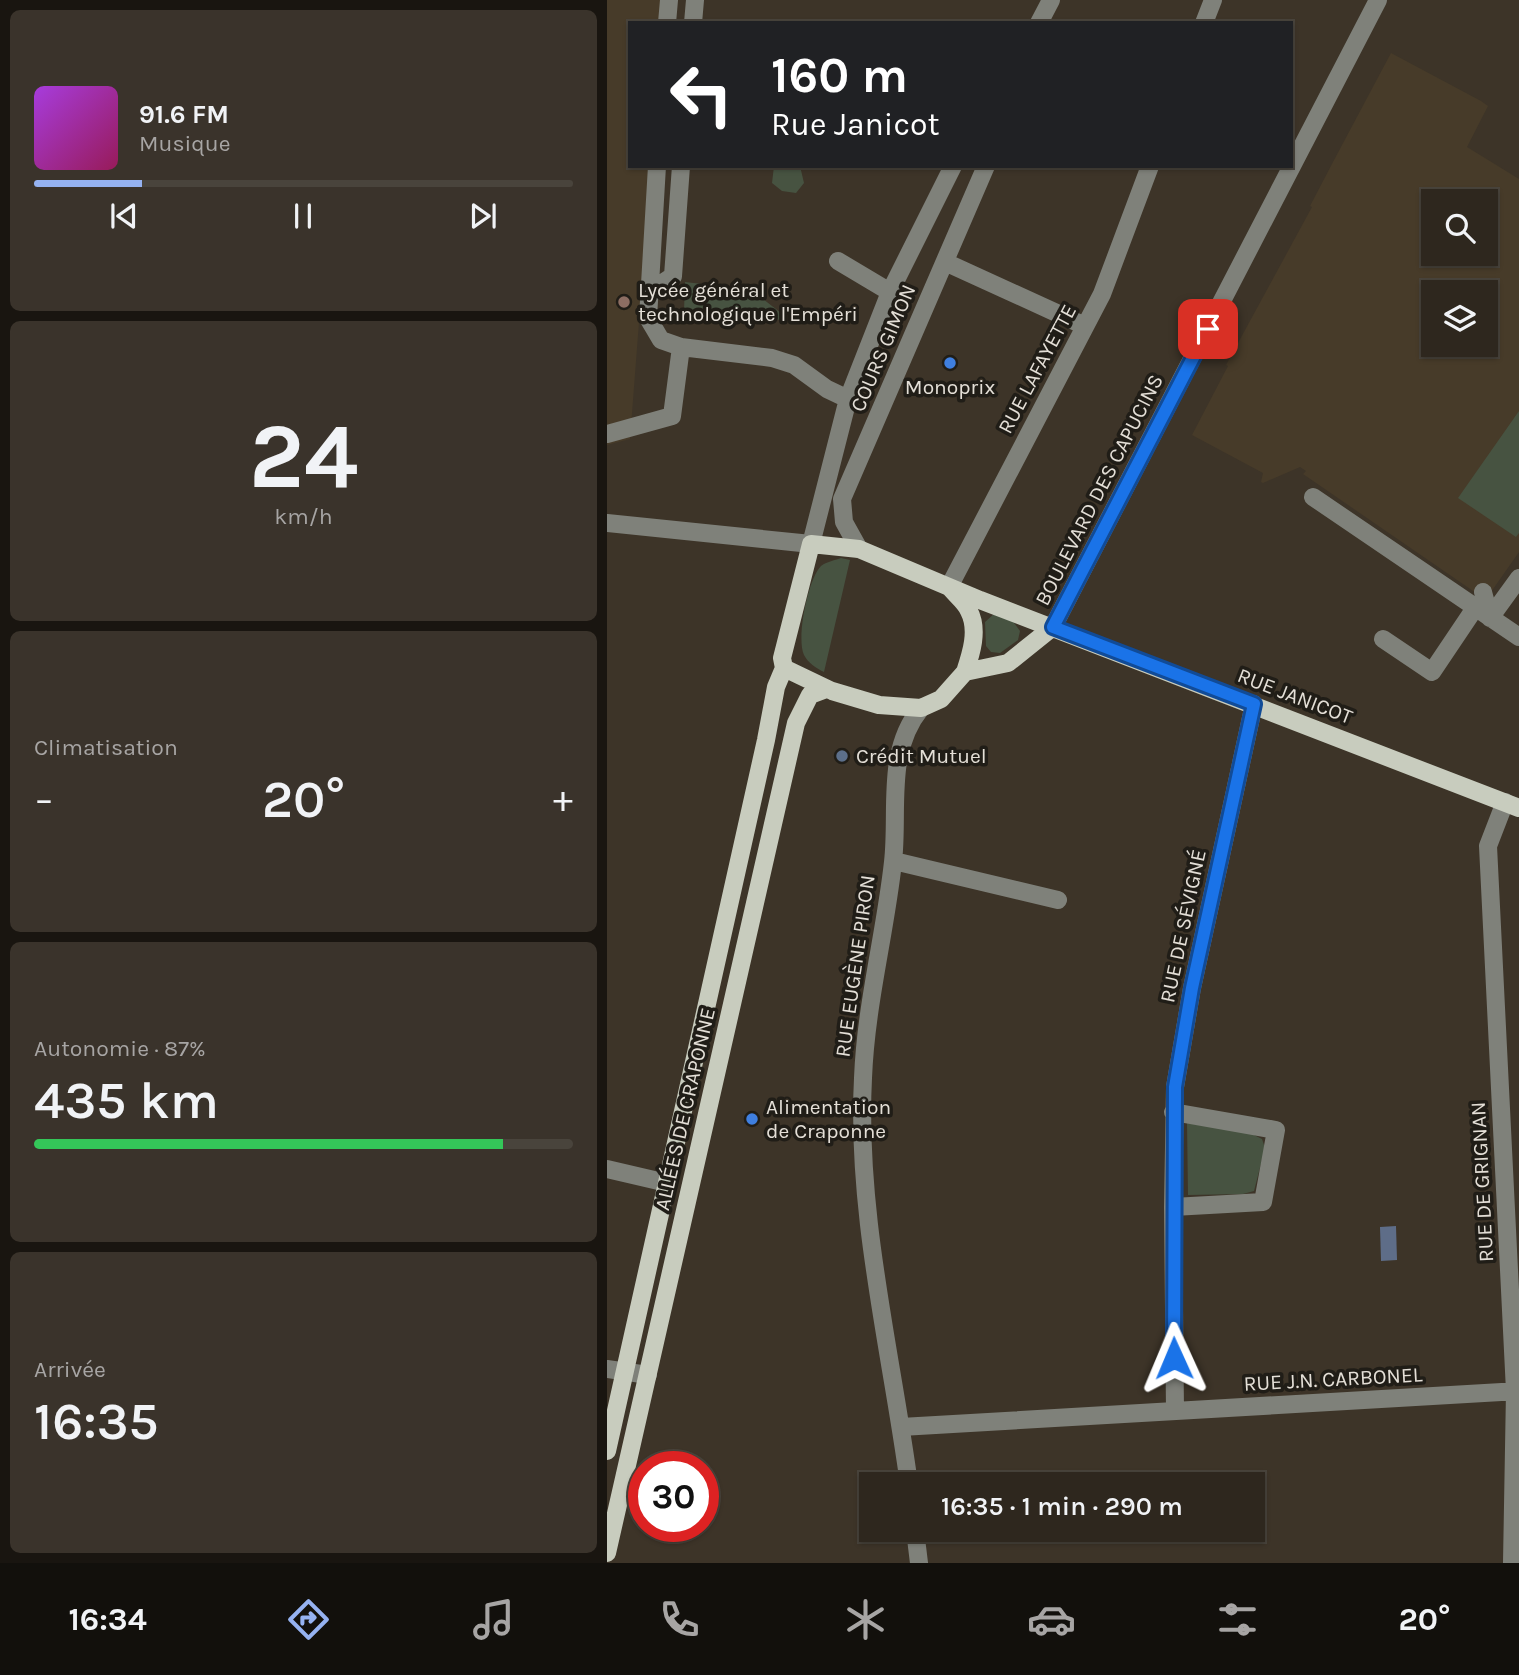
<!DOCTYPE html>
<html lang="fr">
<head>
<meta charset="utf-8">
<style>
	:root { --surface:#2e271e; --page:#3a332b; --text:#f1f3f6; --muted:#a7a5a4; --line:#49443c; --accent:#95b2f1 }
	body { margin:0; font-family:Karla,sans-serif; background:var(--page); color:var(--text); height:100vh; display:flex; flex-direction:column; font-size:26px; white-space:nowrap }
	* { box-sizing:border-box; margin:0 }
	p { font-size:23px; color:var(--muted) }
	.icon { flex:none; width:38px; height:38px; fill:none; stroke:currentColor; stroke-width:2; stroke-linecap:round; stroke-linejoin:round }
	.map { position:relative; flex:1; overflow:hidden }
	.sheet { display:flex; flex-direction:column; gap:10px; padding:10px; background:#191510; width:607px }
	.sheet>* { flex:none }
	.guide { position:absolute; left:21px; top:21px; width:665px; height:147px; border-radius:0px; box-shadow:0 2px 5px #0004,0 0 0 2px var(--line); background:#202124; color:#fff; overflow:hidden }
	.buttons { position:absolute; left:814px; top:189px; display:grid; gap:14px }
	.buttons a { display:grid; place-items:center; width:77px; height:77px; border-radius:0px; background:var(--surface); box-shadow:0 2px 5px #0004,0 0 0 2px var(--line); font-size:35px }
	.speed { position:absolute; left:21px; top:1451px; display:flex; gap:14px; font-size:35px; font-weight:700; text-align:center }
	.speed>* { display:grid; place-content:center; width:91px; height:91px; border-radius:50%; background:var(--surface); box-shadow:0 2px 5px #0004,0 0 0 2px var(--line); line-height:1 }
	.speed .limit { border:10px solid #d22; background:#fff; color:#111 }
	.pin { position:absolute; display:grid; place-items:center; width:60px; height:60px; color:#fff; margin:-30px; border-radius:14px; box-shadow:0 4px 10px #0006 }
	.me { position:absolute; width:77px; margin:-38px; rotate:359deg; stroke-linejoin:round; filter:drop-shadow(0 0 5px #0008) }
	.turn { display:flex; align-items:center; gap:24px; height:147px; padding:0 28px; font-size:32px }
	.turn .icon { width:91px; height:91px; stroke-width:2.5 }
	.turn b { display:block; font-size:49px; line-height:60px }
	.big { font-size:52px; font-weight:600; line-height:1.1 }
	.sheet .widget { flex:1; display:flex; flex-direction:column; justify-content:center; gap:10px; min-width:0; padding:0 24px; border-radius:10px; background:var(--page) }
	.sheet .dial { align-items:center; gap:0 }
	.dial b { font-size:91px; line-height:1 }
	.song { display:flex; align-items:center; gap:21px }
	.cover { width:84px; height:84px; border-radius:10px; background:linear-gradient(135deg,hsl(280 70% 55%),hsl(330 70% 35%)) }
	.played { height:7px; border-radius:4px; background:linear-gradient(90deg,var(--accent) 20%,var(--line) 20%) }
	.keys { display:flex; justify-content:space-around; direction:ltr }
	.heat { display:flex; justify-content:space-between; align-items:center; font-size:38px; direction:ltr }
	.charge { height:10px; border-radius:5px; background:linear-gradient(90deg,#34c759 87%,var(--line) 0) }
	.trip { position:absolute; left:252px; top:1472px; width:406px; height:70px; border-radius:0px; background:var(--surface); box-shadow:0 2px 5px #0004,0 0 0 2px var(--line); font-weight:600; line-height:70px; text-align:center }
	.tab-bar { display:flex; height:112px; justify-content:space-around; align-items:center; background:#12100c; color:var(--muted) }
	.tab-bar .icon { width:49px; height:49px }
	.tab-bar .current { color:var(--accent) }
	.tab-bar b { font-size:32px; color:var(--text) }
	main { display:flex; flex:1; min-height:0 }
	.map>svg:first-child { display:block }
	.built { fill:#473b29; fill-rule:evenodd }
	.green { fill:#475341 }
	.water { fill:#5e6d88 }
	.lines { fill:none; stroke-linecap:round; stroke-linejoin:round }
	.minor { stroke:#7f817a; stroke-width:18 }
	.major { stroke:#c8ccbe; stroke-width:18 }
	.route-casing { stroke:#114b97; stroke-width:18 }
	.route { stroke:#1a73e8; stroke-width:12 }
	.education-dot { fill:#8d6e63; stroke:#201d17; stroke-width:2.5 }
	.shop-dot { fill:#3f7fe0; stroke:#201d17; stroke-width:2.5 }
	.service-dot { fill:#5c6f8a; stroke:#201d17; stroke-width:2.5 }
	.labels { text-anchor:middle; dominant-baseline:central; stroke-width:7; stroke-linejoin:round; paint-order:stroke }
	.poi-label { font-size:21px; fill:#e4dfd7; stroke:#201d17; text-anchor:start }
	.street-label { font-size:21px; fill:#e4dfd7; stroke:#201d17 }
</style>
</head>
<body>
<main>
<section class="sheet">
<div class="widget">
<div class="song"><i class="cover"></i><div><b>91.6 FM</b><p>Musique</p></div></div>
<div class="played"></div>
<div class="keys"><svg class="icon" aria-label="previous" viewBox="0 0 24 24"><path d="M18 5L8 12l10 7zM5 5v14"/></svg><svg class="icon" aria-label="pause" viewBox="0 0 24 24"><path d="M8 5v14M16 5v14"/></svg><svg class="icon" aria-label="next" viewBox="0 0 24 24"><path d="M6 5l10 7-10 7zM19 5v14"/></svg></div>
</div>
<div class="widget dial"><b>24</b><p>km/h</p></div>
<div class="widget"><p>Climatisation</p>
<div class="heat"><a>−</a><b class="big">20°</b><a>+</a></div>
</div>
<div class="widget"><p>Autonomie · 87%</p><b class="big">435 km</b><div class="charge"></div></div>
<div class="widget"><p>Arrivée</p><b class="big">16:35</b></div>
</section>
<div class="map">
<svg width="912" height="1563" viewBox="0 0 912 1563">
	<rect width="100%" height="100%" fill="#3d3428"/>
	<path class="built" d="M0 0H56V23H23V166H44L23 439 0 445Z
		M784 53 874 101 881 106 860 147 912 179V552L884 592 869 593 696 474 699 471 693 467 656 483 654 482 656 473 585 435 621 366 619 365 705 207 703 206 726 162ZM826 201H878V254H826ZM826 292H878V345H826Z"/>
	<path class="green" d="M167 166H193L197 183 189 193 175 191 165 183Z
		M78 282 121 287 156 299 174 313 175 320 77 311Z
		M912 411V533L909 537 851 498Z
		M234 558 243 560 217 672C209 668 201 663 197 655 189 638 201 579 214 566 219 562 229 560 234 558Z
		M388 613 405 620 413 631 411 640 393 653 384 652 379 646 378 622Z
		M580 1123 643 1133 655 1139 658 1148 647 1191 636 1194 581 1195Z"/>
	<path class="water" d="M789 1226 790 1260 774 1261 773 1227Z"/>
	<g class="lines">
		<path class="minor" d="M60 23 62 0
			M86 23 88 0
			M432 23 444 0
			M597 23 606 0
			M50 166 41 318 54 340 74 347 165 358 187 365 220 389 241 399
			M231 261 283 292
			M338 262 478 326
			M42 292 66 276 74 166
			M0 434 65 416 74 347
			M706 497 912 637
			M0 523 204 544 241 399 283 292 346 166
			M252 549 237 522 235 499 379 166
			M342 587 495 294 543 166
			M876 592 883 618
			M883 618 912 578
			M446 627 771 0
			M776 639 825 672 868 608
			M898 802 881 846 908 1391 905 1563
			M287 861 451 900
			M0 1169 60 1183
			M566 1207 656 1202 669 1130 566 1112
			M0 1369 41 1375
			M568 1411 566 1207 568 1087 585 988 647 704
			M294 1427 912 1391
			M302 1484C284 1350 249 1214 256 1078 259 1003 278 935 286 862 292 810 278 752 314 708
			M308 1530 312 1563"/>
		<path class="major" d="M344 589C350 596 359 603 362 611 372 630 364 654 358 672
			M177 668 175 658 204 544 252 549 373 600 912 808
			M177 668 225 691 272 705 314 708 334 699 358 672 401 663 446 627
			M0 1451 159 740 169 687 177 668
			M0 1553 189 723 203 695 219 689"/>
	</g>
	<g class="lines">
		<defs>
			<path id="route" d="M567 1358 568 1087 585 988 647 704 446 627 601 329"/>
		</defs>
		<use href="#route" class="route-casing"/>
		<use href="#route" class="route"/>
	</g>
	<circle class="education-dot" cx="17" cy="302" r="7"/>
	<g class="shop-dot">
		<circle cx="343" cy="363" r="7"/>
		<circle cx="145" cy="1119" r="7"/>
	</g>
	<circle class="service-dot" cx="235" cy="756" r="7"/>
	<g class="labels">
		<g class="poi-label">
			<text x="31" y="290">Lycée général et<tspan x="31" dy="24">technologique l'Empéri</tspan></text>
			<text x="343" y="387" text-anchor="middle">Monoprix</text>
			<text x="249" y="756">Crédit Mutuel</text>
			<text x="159" y="1107">Alimentation<tspan x="159" dy="24">de Craponne</tspan></text>
		</g>
		<g class="street-label">
			<text transform="translate(276 348) rotate(-67)">COURS GIMON</text>
			<text transform="translate(430 369) rotate(-62)">RUE LAFAYETTE</text>
			<text transform="translate(492 490) rotate(-63)">BOULEVARD DES CAPUCINS</text>
			<text transform="translate(688 696) rotate(21)">RUE JANICOT</text>
			<text transform="translate(576 926) rotate(-78)">RUE DE SÉVIGNÉ</text>
			<text transform="translate(248 966) rotate(-82)">RUE EUGÈNE PIRON</text>
			<text transform="translate(78 1109) rotate(-77)">ALLÉES DE CRAPONNE</text>
			<text transform="translate(875 1182) rotate(-93)">RUE DE GRIGNAN</text>
			<text transform="translate(726 1379) rotate(-3)">RUE J.N. CARBONEL</text>
		</g>
	</g>
</svg>
<div class="buttons">
<a><svg class="icon" aria-label="search" viewBox="0 0 24 24"><circle cx="10" cy="10" r="6"/><path d="M15 15l6 6"/></svg></a>
<a><svg class="icon" aria-label="layers" viewBox="0 0 24 24"><path d="M12 4l9 5-9 5-9-5zM3 14l9 5 9-5"/></svg></a>
</div>
<div class="speed"><div class="limit">30</div></div>
<div class="pin" style="left:601px;top:329px;background:#d93025"><svg class="icon" aria-label="arrive" viewBox="0 0 24 24"><path d="M6 21V4h12l-3 4 3 4H6"/></svg></div>
<svg class="me" style="left:567px;top:1358px" viewBox="-20 -20 40 40"><path d="M0-17L14 15 0 8-14 15z" fill="#1a73e8" stroke="#fff" stroke-width="4"/></svg>
<div class="trip">16:35 · 1 min · 290 m</div>
<div class="guide">
<div class="turn"><svg class="icon" aria-label="left" viewBox="0 0 24 24"><path d="M17 20v-9H6M10 6l-5 5 5 5"/></svg><div><b>160 m</b>Rue Janicot</div></div>
</div>
</div>
</main>
<nav class="tab-bar">
<b>16:34</b>
<svg class="icon current" aria-label="directions" viewBox="0 0 24 24"><path d="M12 3l9 9-9 9-9-9zM9 14v-3h6M13 9l2 2-2 2"/></svg>
<svg class="icon" aria-label="music" viewBox="0 0 24 24"><path d="M9 18V5l10-2v13"/><circle cx="6" cy="18" r="3"/><circle cx="16" cy="16" r="3"/></svg>
<svg class="icon" aria-label="phone" viewBox="0 0 24 24"><path d="M5 4h4l2 5-3 2q2 4 5 5l2-3 5 2v4C11 20 4 13 5 4z"/></svg>
<svg class="icon" aria-label="climate" viewBox="0 0 24 24"><path d="M12 3v18M4 7l16 10M4 17L20 7"/></svg>
<svg class="icon" aria-label="car" viewBox="0 0 24 24"><path d="M5 17H2v-5l4-1 3-4h7l3 4 3 1v5h-3M9 17h6M6 11h13"/><circle cx="7" cy="17" r="2"/><circle cx="17" cy="17" r="2"/></svg>
<svg class="icon" aria-label="filters" viewBox="0 0 24 24"><path d="M4 7h16M4 17h16"/><circle cx="9" cy="7" r="2"/><circle cx="15" cy="17" r="2"/></svg>
<b>20°</b>
</nav>
</body>
</html>
